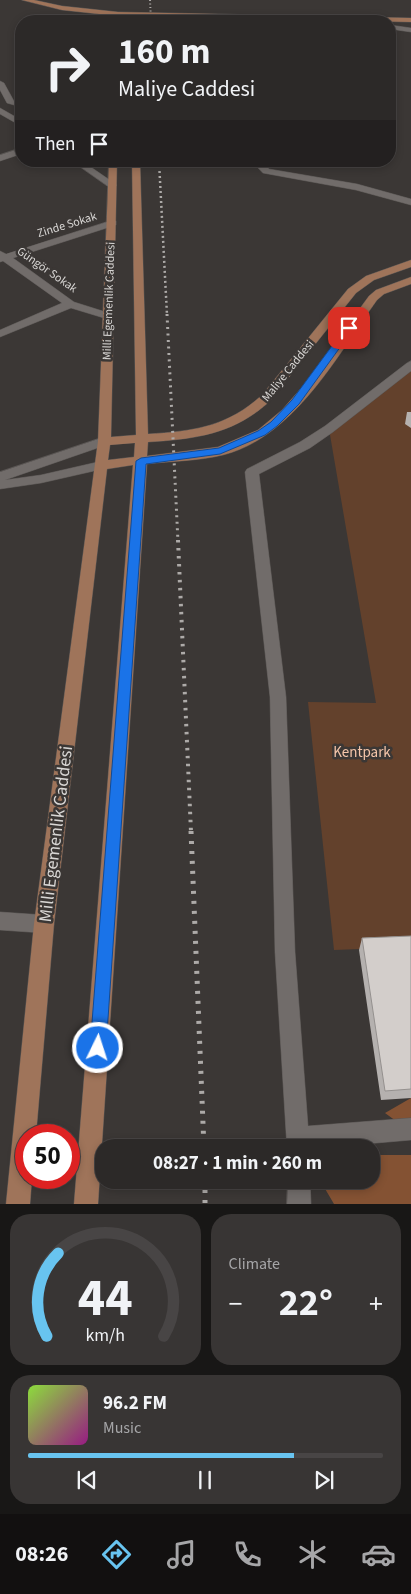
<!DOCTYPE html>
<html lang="en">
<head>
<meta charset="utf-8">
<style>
	:root { --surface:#2c2928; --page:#383534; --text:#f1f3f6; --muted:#a6a6a8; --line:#484545; --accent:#68c4f0 }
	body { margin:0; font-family:"Source Sans 3",sans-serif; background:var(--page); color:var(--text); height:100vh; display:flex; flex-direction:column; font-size:19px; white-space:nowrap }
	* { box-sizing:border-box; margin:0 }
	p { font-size:16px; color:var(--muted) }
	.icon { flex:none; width:28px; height:28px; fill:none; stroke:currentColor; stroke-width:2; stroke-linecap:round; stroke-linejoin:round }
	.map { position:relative; height:1204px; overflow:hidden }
	.drawer { display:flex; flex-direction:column; gap:10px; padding:10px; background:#181716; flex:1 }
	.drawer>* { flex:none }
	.guide { position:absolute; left:15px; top:15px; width:381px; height:152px; border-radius:20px; box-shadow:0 2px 8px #0003,0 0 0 1px var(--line); background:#2c2928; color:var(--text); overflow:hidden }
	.speed { position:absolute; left:15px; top:1124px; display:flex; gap:10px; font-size:25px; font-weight:700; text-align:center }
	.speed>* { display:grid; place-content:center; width:65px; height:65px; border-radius:50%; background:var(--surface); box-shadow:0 2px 8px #0003,0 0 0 1px var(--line); line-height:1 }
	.speed .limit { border:8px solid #d22; background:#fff; color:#111 }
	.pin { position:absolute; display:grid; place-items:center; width:42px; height:42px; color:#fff; margin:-21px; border-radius:10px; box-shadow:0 2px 8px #0006 }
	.me { position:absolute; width:55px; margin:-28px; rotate:4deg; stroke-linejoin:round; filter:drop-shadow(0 0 4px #0008) }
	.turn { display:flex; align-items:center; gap:18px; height:105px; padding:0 20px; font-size:22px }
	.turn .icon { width:65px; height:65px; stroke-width:2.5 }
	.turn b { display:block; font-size:35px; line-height:42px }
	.then { display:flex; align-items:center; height:48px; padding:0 20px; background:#0003; gap:10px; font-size:19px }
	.big { font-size:38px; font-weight:700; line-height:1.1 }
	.drawer .card { flex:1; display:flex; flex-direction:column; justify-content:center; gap:8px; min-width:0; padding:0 18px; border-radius:20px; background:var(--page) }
	.drawer .dial { align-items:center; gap:0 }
	.dial svg { height:130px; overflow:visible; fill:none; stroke:var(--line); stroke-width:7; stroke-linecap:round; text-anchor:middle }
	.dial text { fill:var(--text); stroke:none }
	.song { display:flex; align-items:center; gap:15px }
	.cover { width:60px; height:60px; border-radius:8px; background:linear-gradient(135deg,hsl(90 70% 55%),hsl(310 70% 35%)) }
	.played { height:5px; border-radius:2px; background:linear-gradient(90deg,var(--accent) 75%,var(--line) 75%) }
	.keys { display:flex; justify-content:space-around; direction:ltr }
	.heat { display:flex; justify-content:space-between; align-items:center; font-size:28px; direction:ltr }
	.drawer .tiles { flex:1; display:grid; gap:10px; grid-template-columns:1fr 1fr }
	.card:last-child { grid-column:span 2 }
	.trip { position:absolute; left:95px; top:1139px; width:285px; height:50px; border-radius:20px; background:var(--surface); box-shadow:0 2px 8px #0003,0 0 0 1px var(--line); font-weight:700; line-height:50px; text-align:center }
	.tab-bar { display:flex; height:80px; justify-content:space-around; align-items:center; background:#121010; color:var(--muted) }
	.tab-bar .icon { width:35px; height:35px }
	.tab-bar .selected { color:var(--accent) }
	.tab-bar b { font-size:22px; color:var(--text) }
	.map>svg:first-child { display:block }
	.green { fill:#63412c }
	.forest { fill:#845233 }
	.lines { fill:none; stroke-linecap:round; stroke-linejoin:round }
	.minor-casing { stroke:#595553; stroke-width:1 }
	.major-casing { stroke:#595553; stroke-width:1 }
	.minor { fill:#716c6a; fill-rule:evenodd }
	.major { fill:#9f745a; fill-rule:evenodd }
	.rail-far4 { stroke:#adaaa8; stroke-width:2; stroke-dasharray:1 2.5; stroke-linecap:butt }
	.rail-far3 { stroke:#adaaa8; stroke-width:2.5; stroke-dasharray:2 3; stroke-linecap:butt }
	.rail-far2 { stroke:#adaaa8; stroke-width:3; stroke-dasharray:2 4.5; stroke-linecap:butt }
	.rail-far1 { stroke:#adaaa8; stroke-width:4; stroke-dasharray:2.5 5.5; stroke-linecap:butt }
	.rail { stroke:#adaaa8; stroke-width:5; stroke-dasharray:3 7; stroke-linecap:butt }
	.wall { fill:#b5b1af }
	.building { fill:#d3cecb; stroke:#94908e }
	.route { fill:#1a73e8; stroke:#114b97 }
	.labels { text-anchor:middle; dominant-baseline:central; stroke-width:5; stroke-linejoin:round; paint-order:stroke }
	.far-street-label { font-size:12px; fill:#d8d6d4; stroke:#3b3735 }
	.park-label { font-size:15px; fill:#f6c6aa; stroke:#3b3735 }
	.near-street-label { font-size:18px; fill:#d8d6d4; stroke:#3b3735 }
</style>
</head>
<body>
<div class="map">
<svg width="411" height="1204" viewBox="0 0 411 1204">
	<rect width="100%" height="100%" fill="#3b3735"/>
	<path class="green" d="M411 365V947L334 950 308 702 376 703 329 429Z"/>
	<path class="forest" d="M411 1098V1132L385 1113Z
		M371 1155H411V1204H334L324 1187 328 1180H371Z"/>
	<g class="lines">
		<defs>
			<path id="minor" d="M390 25 411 28V32L390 29Z
				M0 81 4 83 15 103 14 105 7 103 0 90Z
				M0 108 21 120V126L0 114Z
				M21 148V154L0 161V155Z
				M72 161H82L117 185 115 187H109Z
				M252 161H261L269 169 357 184 411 199V205L356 190 263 173Z
				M113 220 116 221V225L13 258 74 302 112 314 114 316 112 318H104L71 308 0 337V330L62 303 3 261 0 262V251L6 254Z
				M411 361V371L333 432 310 448 259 474 286 697 295 952 308 1126 411 1118V1140L319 1148H287L275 952 270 697 245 472 247 469 300 442 325 426 407 363Z
				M104 437 110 441 109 444 5 480 41 475 102 461 109 465 107 468 41 483 0 489V472Z
				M0 912 44 915 51 917 54 924 51 931 44 933 0 930Z
				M288 1180H310L311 1204H287Z"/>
			<path id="major" d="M22 0H34L62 6 118 12 411 18V22L118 16 62 10Z
				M109 161H117L111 437 136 435 132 161H140L148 434C194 431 227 427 262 395L348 289 366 276 411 260V267L374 280 356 293 270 401C234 434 196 439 148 442L147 456 218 447 258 430 282 410 303 386 369 296 376 290 411 277V284L384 294 377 300C337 356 294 437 223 455 199 461 171 461 147 464L98 1204H74L133 465 107 469 54 924 36 1135H26V1178H32L30 1204H6L34 924 98 441ZM135 443 134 457 108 460 110 445Z"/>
		</defs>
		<use href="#minor" class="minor-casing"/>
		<use href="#major" class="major-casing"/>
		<use href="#minor" class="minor"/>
		<use href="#major" class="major"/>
		<path class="rail-far4" d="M150 0 151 21"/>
		<path class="rail-far3" d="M159 161 167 315"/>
		<path class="rail-far2" d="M167 314 178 542"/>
		<path class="rail-far1" d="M178 540 191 832"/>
		<path class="rail" d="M191 831 204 1148
			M205 1180V1204"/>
	</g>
	<path class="wall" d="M407 412H411V428L405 424Z
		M411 936V1098L381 1100 359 950 362 938Z"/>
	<path class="building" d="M411 936V1089L385 1091 362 938Z"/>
	<path class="route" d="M346 327 354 328 299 404 277 426 265 435 220 454 146 464 106 1048 103 1053 98 1056 92 1053 90 1048 136 461 141 458 219 448 258 431 271 422 292 400Z"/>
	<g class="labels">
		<g class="far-street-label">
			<text transform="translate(67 225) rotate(-17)">Zinde Sokak</text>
			<text transform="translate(47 270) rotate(35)">Güngör Sokak</text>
			<text transform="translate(109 301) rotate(-88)">Milli Egemenlik Caddesi</text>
			<text transform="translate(288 371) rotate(-51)">Maliye Caddesi</text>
		</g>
		<g class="park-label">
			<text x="362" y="752">Kentpark</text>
		</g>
		<g class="near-street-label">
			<text transform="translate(56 834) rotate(-83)">Milli Egemenlik Caddesi</text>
		</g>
	</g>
</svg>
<div class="speed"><div class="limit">50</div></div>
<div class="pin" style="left:349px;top:328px;background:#d93025"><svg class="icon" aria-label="arrive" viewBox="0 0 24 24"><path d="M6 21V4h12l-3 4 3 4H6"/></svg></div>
<svg class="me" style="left:98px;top:1048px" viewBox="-20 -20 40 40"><circle r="17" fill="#1a73e8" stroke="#fff" stroke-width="3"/><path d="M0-11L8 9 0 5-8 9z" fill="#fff"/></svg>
<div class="trip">08:27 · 1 min · 260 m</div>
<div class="guide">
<div class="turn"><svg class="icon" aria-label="right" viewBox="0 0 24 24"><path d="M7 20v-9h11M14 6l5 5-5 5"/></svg><div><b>160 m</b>Maliye Caddesi</div></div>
<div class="then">Then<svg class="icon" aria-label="arrive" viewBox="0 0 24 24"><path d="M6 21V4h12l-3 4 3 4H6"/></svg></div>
</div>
</div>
<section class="drawer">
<div class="tiles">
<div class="card dial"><svg viewBox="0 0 100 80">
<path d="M14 69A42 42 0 1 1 86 69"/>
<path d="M14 69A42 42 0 0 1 21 18" stroke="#68c4f0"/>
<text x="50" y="56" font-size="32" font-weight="700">44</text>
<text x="50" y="72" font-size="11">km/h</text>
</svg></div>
<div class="card"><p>Climate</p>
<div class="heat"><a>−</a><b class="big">22°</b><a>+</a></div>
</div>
<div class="card">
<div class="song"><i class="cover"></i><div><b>96.2 FM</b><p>Music</p></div></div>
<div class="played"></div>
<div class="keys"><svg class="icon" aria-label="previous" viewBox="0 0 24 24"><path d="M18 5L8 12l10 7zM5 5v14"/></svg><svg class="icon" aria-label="pause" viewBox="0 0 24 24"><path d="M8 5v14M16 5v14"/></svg><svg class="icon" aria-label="next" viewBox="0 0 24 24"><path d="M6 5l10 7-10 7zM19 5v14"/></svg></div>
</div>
</div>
</section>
<nav class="tab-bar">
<b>08:26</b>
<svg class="icon selected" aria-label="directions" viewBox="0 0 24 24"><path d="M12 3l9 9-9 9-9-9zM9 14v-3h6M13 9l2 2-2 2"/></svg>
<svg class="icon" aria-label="music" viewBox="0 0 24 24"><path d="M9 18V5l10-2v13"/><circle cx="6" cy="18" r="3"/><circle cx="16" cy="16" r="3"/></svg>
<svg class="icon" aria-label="phone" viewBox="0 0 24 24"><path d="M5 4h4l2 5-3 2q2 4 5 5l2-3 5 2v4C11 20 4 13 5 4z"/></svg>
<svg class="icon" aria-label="climate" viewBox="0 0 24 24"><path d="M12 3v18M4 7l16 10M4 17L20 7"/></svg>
<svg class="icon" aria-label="car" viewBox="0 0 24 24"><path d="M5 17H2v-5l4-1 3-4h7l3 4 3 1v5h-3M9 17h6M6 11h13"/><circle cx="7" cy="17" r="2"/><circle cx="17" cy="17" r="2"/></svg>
</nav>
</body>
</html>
